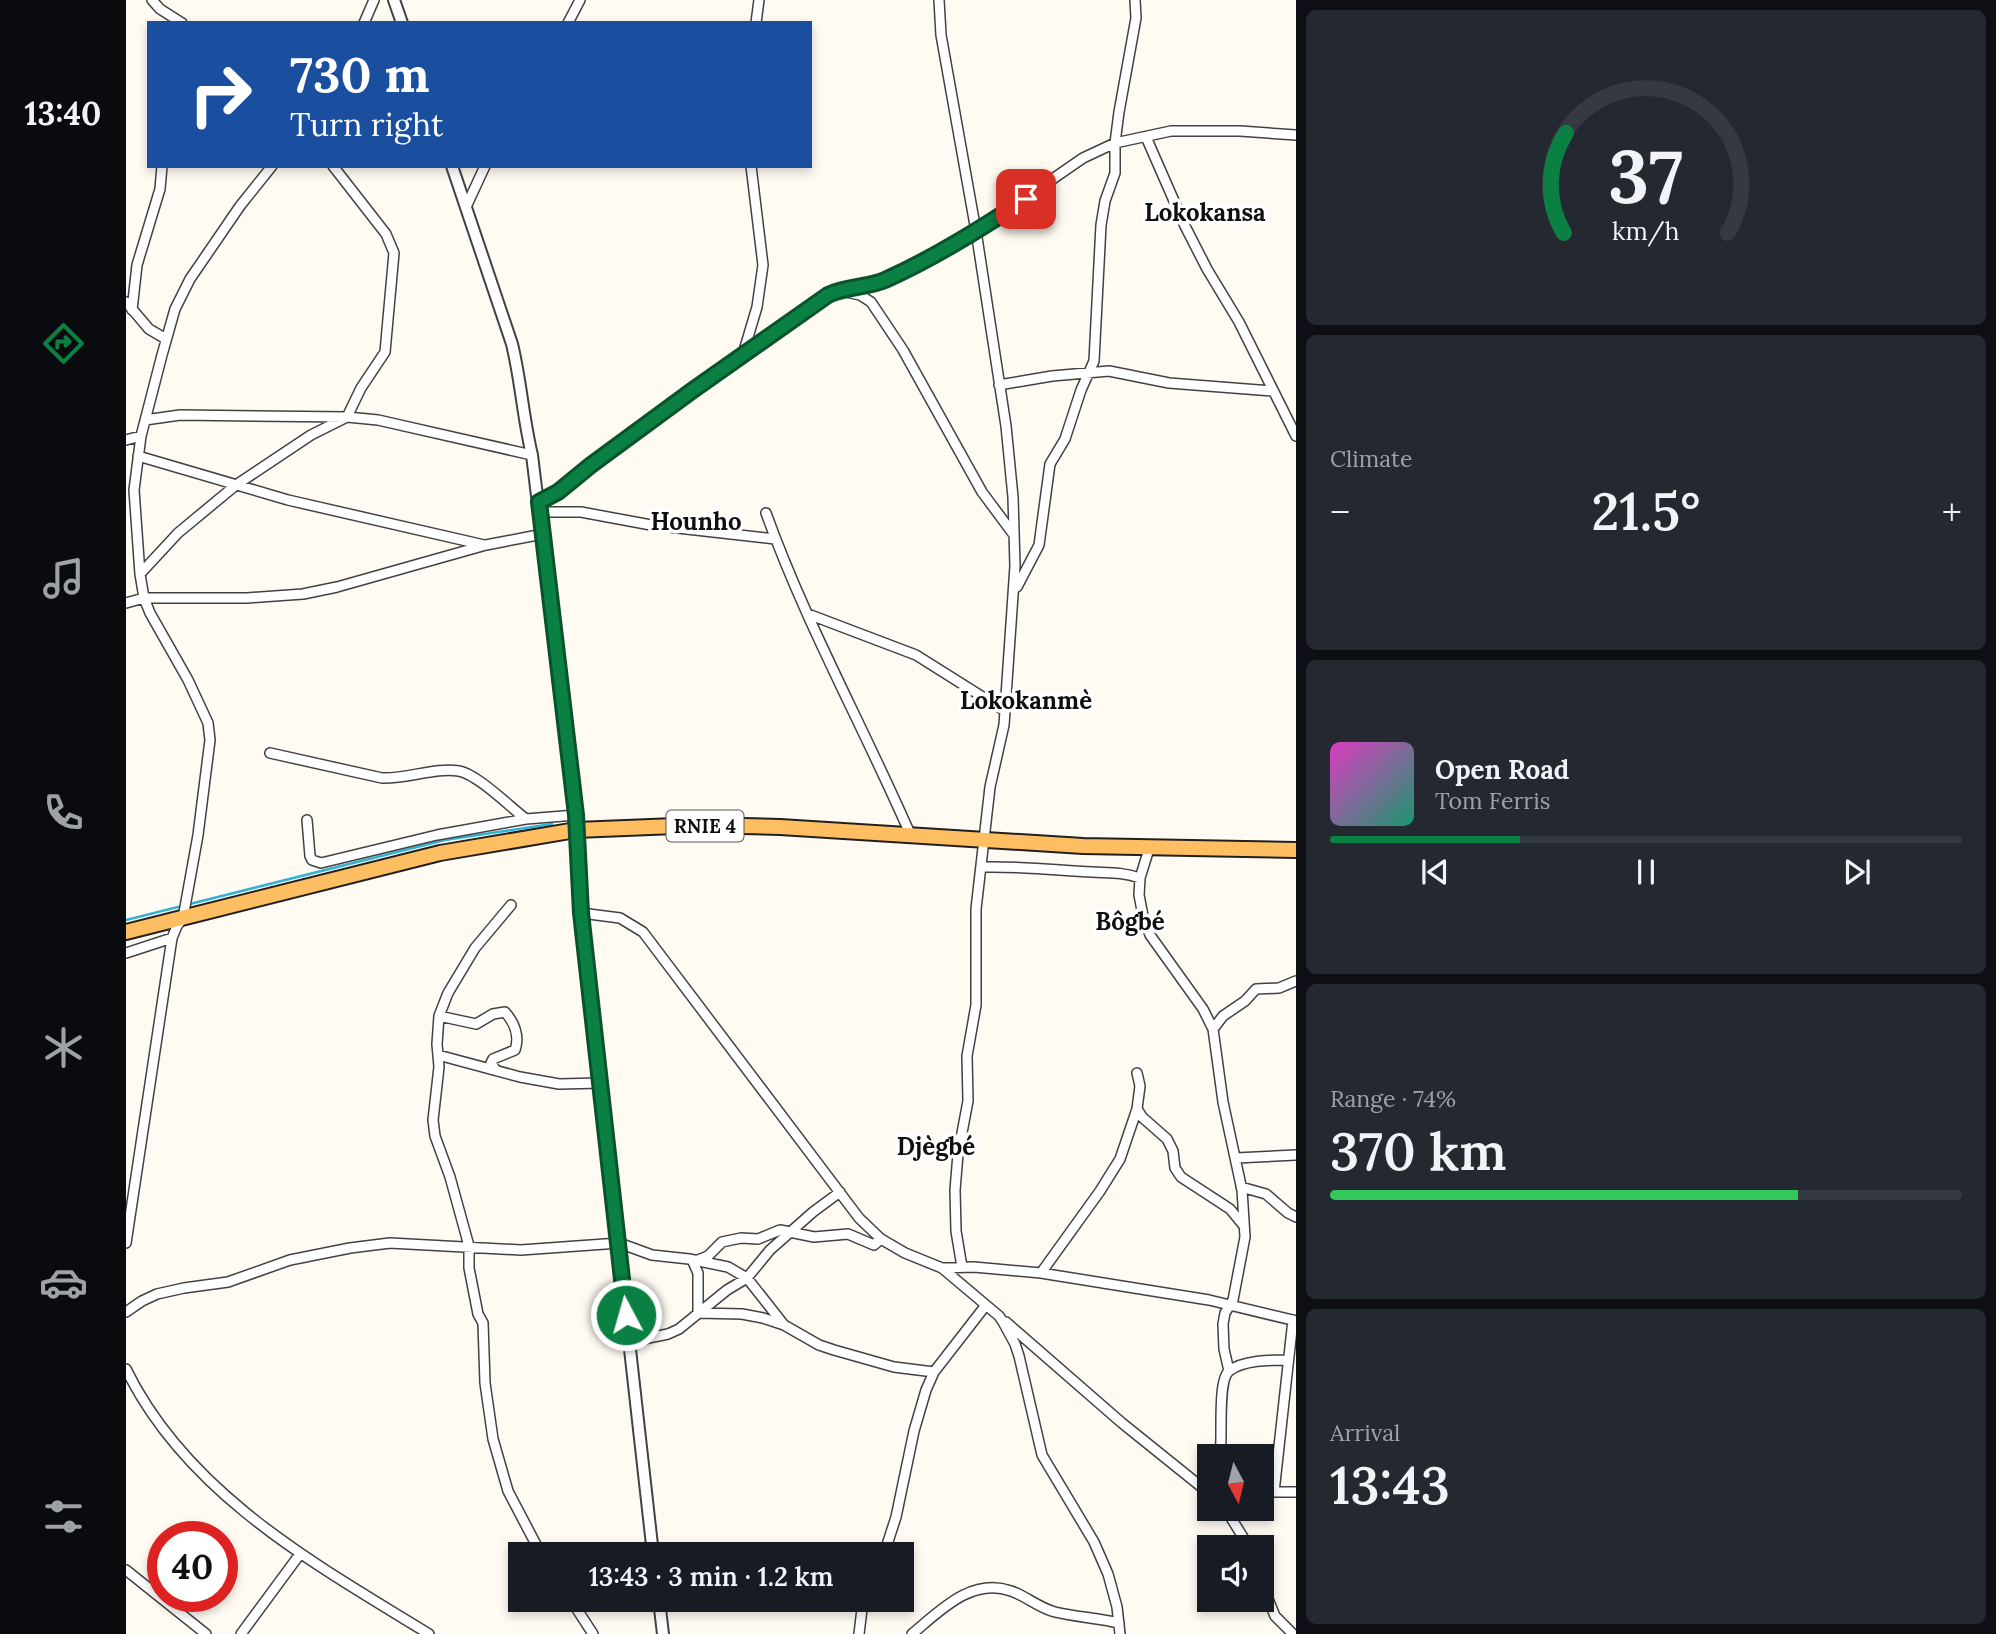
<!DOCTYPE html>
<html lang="en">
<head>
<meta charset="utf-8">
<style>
	:root { --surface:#171b24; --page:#242831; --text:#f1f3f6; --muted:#9ea1a6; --line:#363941; --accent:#0b8043 }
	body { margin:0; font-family:Lora,serif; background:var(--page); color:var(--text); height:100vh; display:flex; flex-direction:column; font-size:26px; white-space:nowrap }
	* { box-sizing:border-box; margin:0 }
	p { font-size:23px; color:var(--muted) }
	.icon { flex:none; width:38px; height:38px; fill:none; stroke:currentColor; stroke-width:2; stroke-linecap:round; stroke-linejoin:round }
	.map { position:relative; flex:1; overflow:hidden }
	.panel { display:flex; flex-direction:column; gap:10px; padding:10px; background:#0d0f14; width:700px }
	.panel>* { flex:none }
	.banner { position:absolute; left:21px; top:21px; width:665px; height:147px; border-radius:0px; box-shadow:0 4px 10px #0003; background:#1a4fa0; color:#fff; overflow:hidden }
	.needle { width:46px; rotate:173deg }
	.buttons { position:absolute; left:1071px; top:1444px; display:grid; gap:14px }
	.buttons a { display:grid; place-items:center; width:77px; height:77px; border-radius:0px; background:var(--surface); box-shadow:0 4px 10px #0003; font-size:35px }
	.speed { position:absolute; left:21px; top:1521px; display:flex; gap:14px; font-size:35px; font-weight:700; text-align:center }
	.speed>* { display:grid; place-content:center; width:91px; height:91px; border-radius:50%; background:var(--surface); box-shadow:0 4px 10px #0003; line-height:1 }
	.speed .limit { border:10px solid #d22; background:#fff; color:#111 }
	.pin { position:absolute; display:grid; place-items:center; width:60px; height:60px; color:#fff; margin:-30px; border-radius:14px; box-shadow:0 4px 10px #0006 }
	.me { position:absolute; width:77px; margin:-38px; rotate:354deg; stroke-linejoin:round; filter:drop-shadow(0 0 5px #0008) }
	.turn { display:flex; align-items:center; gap:24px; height:147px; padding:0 28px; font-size:32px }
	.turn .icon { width:91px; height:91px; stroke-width:2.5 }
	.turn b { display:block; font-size:49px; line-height:60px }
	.big { font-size:52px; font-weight:600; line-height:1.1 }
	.panel .tile { flex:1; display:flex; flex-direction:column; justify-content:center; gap:10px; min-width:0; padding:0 24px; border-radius:10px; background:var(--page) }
	.panel .dial { align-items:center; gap:0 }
	.dial svg { height:182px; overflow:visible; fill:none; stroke:var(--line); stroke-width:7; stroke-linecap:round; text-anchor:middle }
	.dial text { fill:var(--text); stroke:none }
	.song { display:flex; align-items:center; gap:21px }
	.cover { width:84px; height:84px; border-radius:10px; background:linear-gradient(135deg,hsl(310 70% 55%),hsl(160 70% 35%)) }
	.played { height:7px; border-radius:4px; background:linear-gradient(90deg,var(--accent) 30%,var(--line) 30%) }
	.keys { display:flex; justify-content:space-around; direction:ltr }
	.heat { display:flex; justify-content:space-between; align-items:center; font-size:38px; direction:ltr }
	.charge { height:10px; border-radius:5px; background:linear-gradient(90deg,#34c759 74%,var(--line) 0) }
	.trip { position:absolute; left:382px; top:1542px; width:406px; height:70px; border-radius:0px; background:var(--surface); box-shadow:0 4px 10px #0003; font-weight:600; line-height:70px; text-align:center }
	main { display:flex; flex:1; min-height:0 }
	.menu { display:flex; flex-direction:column; width:126px; justify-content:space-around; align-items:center; background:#090b0e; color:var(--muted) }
	.menu .icon { width:49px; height:49px }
	.menu .current { color:var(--accent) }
	.menu b { font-size:32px; color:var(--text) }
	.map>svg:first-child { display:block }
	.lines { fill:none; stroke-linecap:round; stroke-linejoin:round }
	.stream { stroke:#32b2d9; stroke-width:2.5 }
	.minor-casing { stroke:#424242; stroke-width:12 }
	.tertiary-casing { stroke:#424242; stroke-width:14 }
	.primary-casing { stroke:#202020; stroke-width:18 }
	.minor { stroke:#fff; stroke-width:9 }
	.tertiary { stroke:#fff; stroke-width:10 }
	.primary { stroke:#ffbe62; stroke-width:14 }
	.route-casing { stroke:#07532c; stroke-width:18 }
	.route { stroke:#0b8043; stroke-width:12 }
	.labels { text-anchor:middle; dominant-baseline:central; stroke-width:7; stroke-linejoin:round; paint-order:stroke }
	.shield { fill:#fff; stroke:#575757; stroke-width:2 }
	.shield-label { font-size:19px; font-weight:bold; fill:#0f0f0f }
	.quarter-label { font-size:24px; font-weight:bold; fill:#0f0f0f; stroke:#fff }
</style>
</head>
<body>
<main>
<nav class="menu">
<b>13:40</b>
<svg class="icon current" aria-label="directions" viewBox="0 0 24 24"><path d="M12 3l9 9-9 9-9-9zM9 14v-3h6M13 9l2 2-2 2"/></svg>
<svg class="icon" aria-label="music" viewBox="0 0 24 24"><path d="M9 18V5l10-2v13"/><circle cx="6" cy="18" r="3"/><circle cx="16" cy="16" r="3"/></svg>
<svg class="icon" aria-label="phone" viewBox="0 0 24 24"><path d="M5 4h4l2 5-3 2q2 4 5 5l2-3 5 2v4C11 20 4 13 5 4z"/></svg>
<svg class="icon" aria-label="climate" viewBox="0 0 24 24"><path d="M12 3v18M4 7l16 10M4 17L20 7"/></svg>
<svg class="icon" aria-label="car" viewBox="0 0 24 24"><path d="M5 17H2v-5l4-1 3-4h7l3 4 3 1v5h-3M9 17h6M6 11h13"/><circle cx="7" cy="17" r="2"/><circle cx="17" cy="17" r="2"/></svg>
<svg class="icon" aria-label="filters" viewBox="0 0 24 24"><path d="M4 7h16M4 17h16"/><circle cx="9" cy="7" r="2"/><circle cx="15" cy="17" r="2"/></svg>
</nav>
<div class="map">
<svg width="1170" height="1634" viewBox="0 0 1170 1634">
	<rect width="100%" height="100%" fill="#fffaf2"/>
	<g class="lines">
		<path class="stream" d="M0 920 319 840 426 824"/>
		<defs>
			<path id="minor" d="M26 0 34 9 56 23
				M813 0 815 35 850 231 880 426 887 497 889 566 878 725 864 787 850 909V1005L841 1056 842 1101 832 1154 829 1190 830 1231 836 1267
				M238 23 248 0
				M442 23 454 0
				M630 23 633 0
				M1020 137 1059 226 1081 269 1113 322 1170 436
				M340 207 359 166
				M715 291 734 295 745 302 777 350 856 492 888 535
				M0 302 23 329 40 339
				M6 310 11 265 34 189 36 166
				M617 354 631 307 637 265 625 166
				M873 385 926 376 983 371 1043 383 1147 391
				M19 420 54 415 221 417 252 420 406 455
				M0 440 15 436
				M12 456 162 500 358 545
				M413 502 432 492 465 465 702 295 712 290 750 283 787 267 866 221 957 158 989 143 1045 131H1114L1170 135
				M414 512H455L525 525 649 539
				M640 513C680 624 738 728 785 836
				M14 574 52 533 110 485 185 435 221 417 235 388 259 352 268 253 260 234 207 166
				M891 587 913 545 924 464 939 439 955 390 968 361 975 225 979 201 989 173V143L993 112 1010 18 1009 0
				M0 603 18 598H121L177 594 211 587 360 545 417 534
				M682 614 790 655 879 711
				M144 753 256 778C282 779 309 767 333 771 351 774 384 807 400 819
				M181 820 184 856 186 860 195 863 311 835 400 819 450 815
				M1023 849 1014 878 1013 895 1017 916 1024 935 1077 1009 1087 1029 1097 1102 1116 1190 1119 1237 1107 1300 1099 1313 1097 1324 1098 1349 1103 1371
				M856 867C894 866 929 870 966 872 985 873 995 872 1014 878
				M385 905 349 948 322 993 313 1016 311 1044 313 1067 307 1120 309 1136 324 1177 343 1246V1268L352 1314 357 1323 359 1383 367 1439 382 1491 415 1554
				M455 913 494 918 517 932 733 1218 755 1239 779 1253 816 1268 873 1316 877 1322 889 1344 893 1356 916 1455 968 1542 982 1574 991 1607 994 1634
				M0 953 46 938
				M313 1016 350 1024 367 1014 379 1012C388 1022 394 1036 389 1050L367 1059 365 1063 369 1069
				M1087 1029 1097 1016 1119 1001 1130 989 1153 988 1170 981
				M312 1055 394 1077 433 1084 475 1083
				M1011 1073 1014 1086 1011 1109 1016 1117 1041 1139 1047 1151 1049 1168 1055 1177 1104 1209 1118 1226
				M1110 1158 1170 1155
				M1115 1187 1140 1194 1162 1213 1170 1217
				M755 1239 748 1245 722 1234 688 1237 654 1230 632 1239 615 1238 596 1242 582 1256 567 1262 572 1273V1313L616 1314 637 1318 658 1325 693 1345 708 1350 768 1367 808 1372
				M0 1243 46 938 51 926 57 918 72 835 84 740 82 723 62 680 24 613 18 598 14 574 8 490 15 436 36 355 49 309 64 279 114 206 146 166
				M816 1268 848 1267 915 1273 1083 1300 1170 1321
				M915 1273 974 1191 994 1159 1011 1109
				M0 1312 16 1301 31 1294 58 1288 102 1282 164 1260 224 1248 264 1243 395 1250 493 1243 526 1255 563 1259 602 1267 621 1278 658 1325
				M880 1322 996 1423 1083 1493
				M503 1342 542 1334 553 1329 601 1290 621 1278 644 1250 687 1212 714 1192
				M0 1369C61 1494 189 1564 303 1634
				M1094 1456C1097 1438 1091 1381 1103 1371 1117 1360 1144 1360 1161 1360
				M1136 1492H1170
				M1148 1492 1167 1320
				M1099 1508 1123 1547
				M758 1554 770 1517 788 1431 800 1390 808 1372 860 1305
				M0 1570 80 1634
				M1136 1584 1149 1616 1167 1634
				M445 1600 467 1634
				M115 1634 174 1554
				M733 1634 736 1609 740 1600
				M786 1634C814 1611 845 1577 885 1591 900 1596 913 1608 929 1612 950 1617 972 1618 993 1623"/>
			<path id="tertiary" d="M268 0 276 23
				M326 166 386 344C395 381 397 418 406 455L450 815 455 913 527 1554
				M533 1600 537 1634"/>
			<path id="primary" d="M0 932 314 853 450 830 574 825 654 827 957 846 1170 850"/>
		</defs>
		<use href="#minor" class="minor-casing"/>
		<use href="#tertiary" class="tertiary-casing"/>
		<use href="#primary" class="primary-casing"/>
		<use href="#minor" class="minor"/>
		<use href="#tertiary" class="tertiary"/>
		<use href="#primary" class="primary"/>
	</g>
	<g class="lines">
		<defs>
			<path id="route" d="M500 1315 455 913 450 815 413 502 432 492 465 465 567 390 702 295C720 286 740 288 759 280 808 258 854 229 900 199"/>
		</defs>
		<use href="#route" class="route-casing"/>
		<use href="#route" class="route"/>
	</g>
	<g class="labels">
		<rect class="shield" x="540.5" y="810.5" width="77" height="31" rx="5"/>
		<g class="shield-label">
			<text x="579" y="826">RNIE 4</text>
		</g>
		<g class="quarter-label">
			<text x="1079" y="212">Lokokansa</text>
			<text x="570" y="521">Hounho</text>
			<text x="900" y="700">Lokokanmè</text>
			<text x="1004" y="921">Bôgbé</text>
			<text x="810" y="1146">Djègbé</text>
		</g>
	</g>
</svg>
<div class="buttons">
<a><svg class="needle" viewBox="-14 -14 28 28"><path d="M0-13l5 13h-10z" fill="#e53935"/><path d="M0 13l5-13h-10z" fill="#9ea1a6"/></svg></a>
<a><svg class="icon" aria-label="sound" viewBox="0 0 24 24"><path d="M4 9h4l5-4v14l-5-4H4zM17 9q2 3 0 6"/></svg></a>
</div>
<div class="speed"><div class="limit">40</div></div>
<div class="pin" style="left:900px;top:199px;background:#d93025"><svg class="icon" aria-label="arrive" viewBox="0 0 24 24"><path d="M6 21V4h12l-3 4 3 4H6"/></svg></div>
<svg class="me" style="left:500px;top:1315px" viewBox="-20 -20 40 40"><circle r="17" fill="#0b8043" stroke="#fff" stroke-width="3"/><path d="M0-11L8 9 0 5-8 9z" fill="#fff"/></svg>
<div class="trip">13:43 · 3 min · 1.2 km</div>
<div class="banner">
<div class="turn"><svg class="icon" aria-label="right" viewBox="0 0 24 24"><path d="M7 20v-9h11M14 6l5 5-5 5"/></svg><div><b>730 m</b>Turn right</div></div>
</div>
</div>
<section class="panel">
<div class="tile dial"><svg viewBox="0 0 100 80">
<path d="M14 69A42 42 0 1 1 86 69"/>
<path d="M14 69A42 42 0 0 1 15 25" stroke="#0b8043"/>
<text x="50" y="56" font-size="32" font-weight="700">37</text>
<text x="50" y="72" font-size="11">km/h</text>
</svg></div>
<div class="tile"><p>Climate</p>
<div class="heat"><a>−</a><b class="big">21.5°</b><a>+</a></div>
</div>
<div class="tile">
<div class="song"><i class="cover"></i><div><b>Open Road</b><p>Tom Ferris</p></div></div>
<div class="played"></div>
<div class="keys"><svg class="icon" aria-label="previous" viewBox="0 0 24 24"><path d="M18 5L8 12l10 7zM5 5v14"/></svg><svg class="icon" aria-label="pause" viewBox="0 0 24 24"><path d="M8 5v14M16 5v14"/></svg><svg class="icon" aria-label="next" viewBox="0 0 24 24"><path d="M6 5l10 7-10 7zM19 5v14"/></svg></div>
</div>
<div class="tile"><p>Range · 74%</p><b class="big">370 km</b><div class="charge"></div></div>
<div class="tile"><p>Arrival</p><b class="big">13:43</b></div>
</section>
</main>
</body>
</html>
